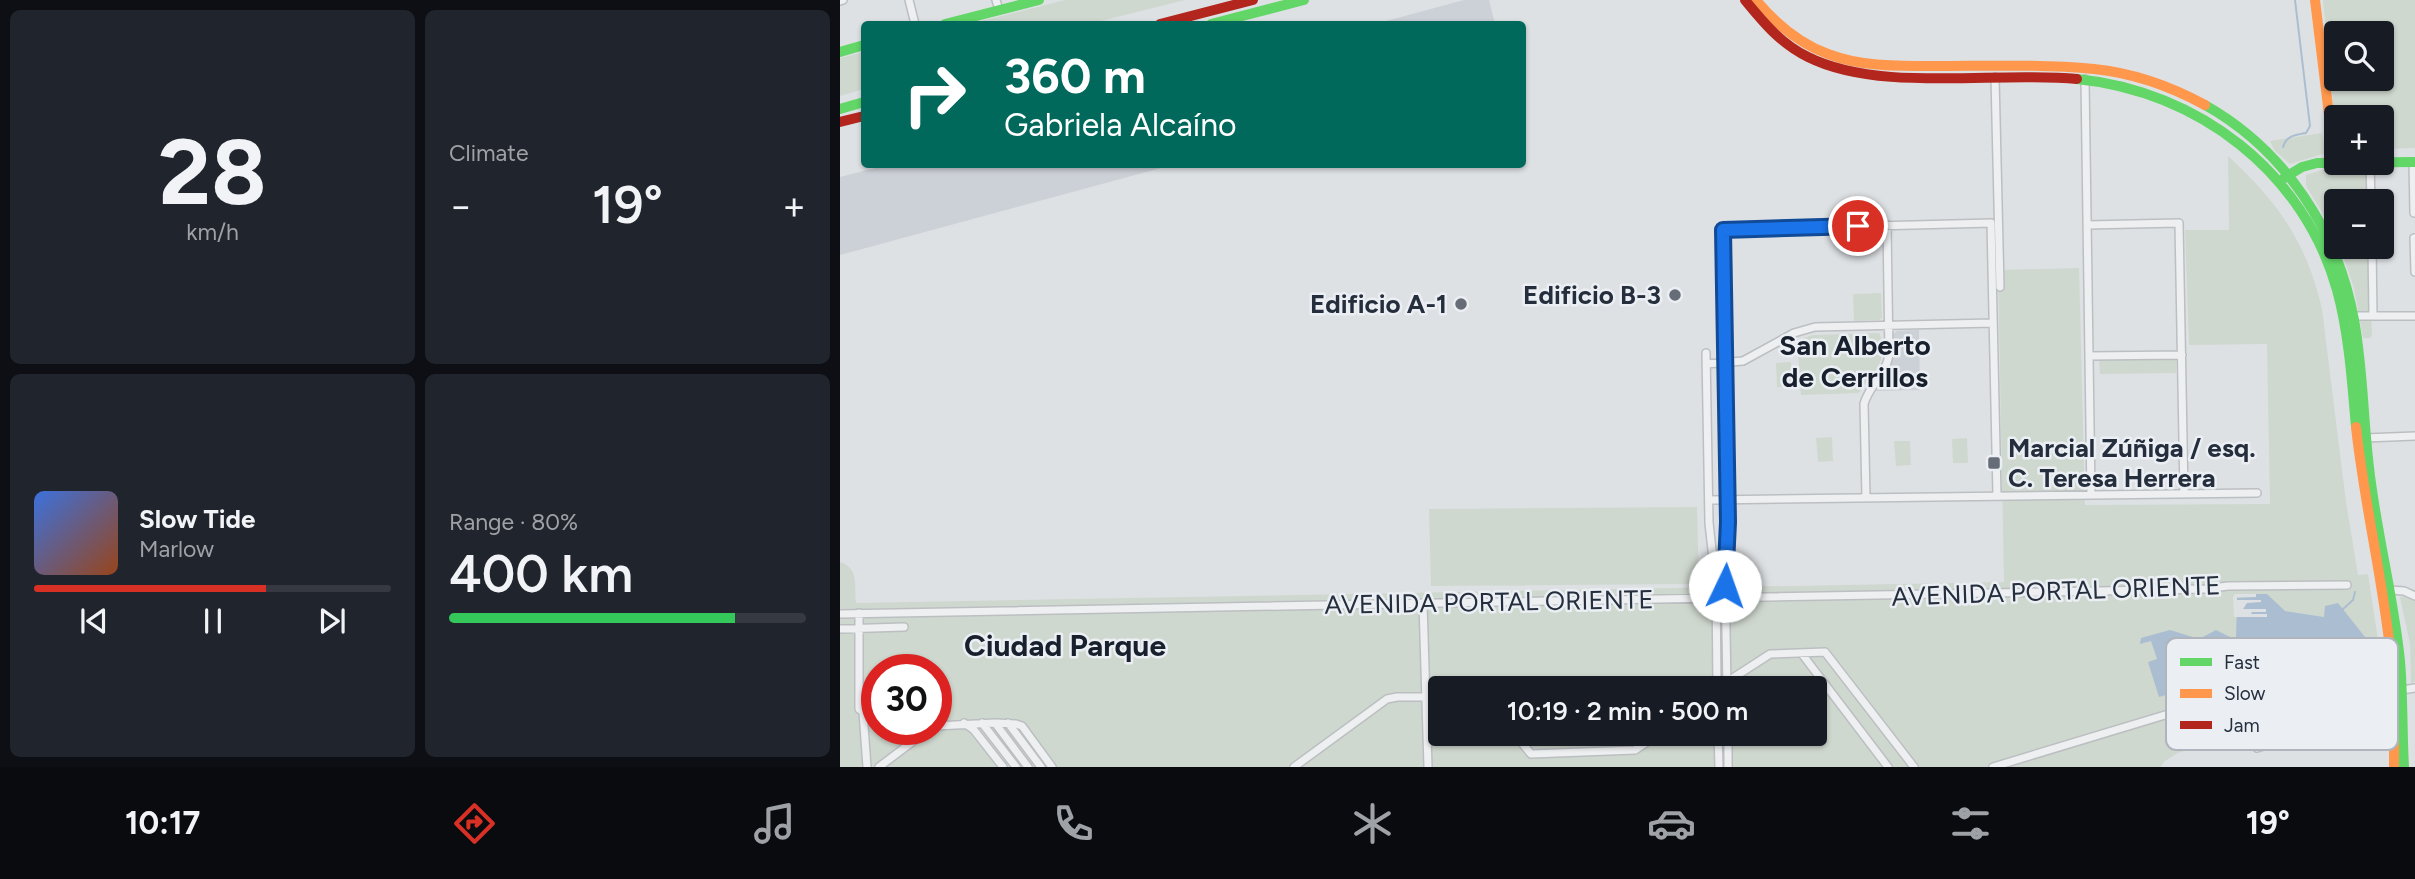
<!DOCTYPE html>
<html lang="en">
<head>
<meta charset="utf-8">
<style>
	:root { --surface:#171b24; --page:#20242c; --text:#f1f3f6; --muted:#9ea1a6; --line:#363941; --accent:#d93025 }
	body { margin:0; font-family:Figtree,sans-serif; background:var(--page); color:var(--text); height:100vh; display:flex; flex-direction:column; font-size:26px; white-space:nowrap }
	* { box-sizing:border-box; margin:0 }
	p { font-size:23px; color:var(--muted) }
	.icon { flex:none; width:38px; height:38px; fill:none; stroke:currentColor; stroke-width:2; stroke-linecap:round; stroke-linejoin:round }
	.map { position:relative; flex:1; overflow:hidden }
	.sheet { display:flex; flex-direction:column; gap:10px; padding:10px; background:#0d0f14; width:840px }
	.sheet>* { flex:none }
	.guide { position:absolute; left:21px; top:21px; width:665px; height:147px; border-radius:7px; box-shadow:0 2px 5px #0004; background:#00695c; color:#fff; overflow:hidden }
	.controls { position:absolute; left:1484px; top:21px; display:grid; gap:14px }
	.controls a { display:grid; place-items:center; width:70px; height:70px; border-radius:7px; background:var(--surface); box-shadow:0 2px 5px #0004; font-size:35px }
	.speed { position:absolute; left:21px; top:654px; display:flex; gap:14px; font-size:35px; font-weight:700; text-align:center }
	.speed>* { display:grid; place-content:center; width:91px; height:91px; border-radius:50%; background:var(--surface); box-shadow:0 2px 5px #0004; line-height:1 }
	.speed .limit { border:10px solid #d22; background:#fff; color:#111 }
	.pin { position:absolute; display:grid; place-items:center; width:60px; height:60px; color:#fff; margin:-30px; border:4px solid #fff; border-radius:50%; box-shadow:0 2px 7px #0007 }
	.me { position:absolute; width:77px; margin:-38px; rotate:3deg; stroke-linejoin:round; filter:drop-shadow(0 0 5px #0008) }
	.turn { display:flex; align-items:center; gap:24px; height:147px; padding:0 28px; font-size:32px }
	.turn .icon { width:91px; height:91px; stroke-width:2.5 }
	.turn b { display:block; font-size:49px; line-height:60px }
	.big { font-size:52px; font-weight:600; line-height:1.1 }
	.sheet .card { flex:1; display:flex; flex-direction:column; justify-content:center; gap:10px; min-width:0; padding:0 24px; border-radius:10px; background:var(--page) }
	.sheet .dial { align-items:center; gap:0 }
	.dial b { font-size:91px; line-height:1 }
	.song { display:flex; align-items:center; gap:21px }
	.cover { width:84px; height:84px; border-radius:10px; background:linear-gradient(135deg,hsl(220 70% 55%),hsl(20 70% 35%)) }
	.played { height:7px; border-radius:4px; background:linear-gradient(90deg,var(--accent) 65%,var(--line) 65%) }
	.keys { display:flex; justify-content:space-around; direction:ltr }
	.heat { display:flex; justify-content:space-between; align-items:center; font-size:38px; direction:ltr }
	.charge { height:10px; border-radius:5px; background:linear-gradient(90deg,#34c759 80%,var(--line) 0) }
	.sheet .tiles { flex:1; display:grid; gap:10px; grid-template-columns:repeat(2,1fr) }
	.trip { position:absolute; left:588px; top:676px; width:399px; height:70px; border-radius:7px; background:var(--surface); box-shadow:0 2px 5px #0004; font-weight:600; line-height:70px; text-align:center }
	.menu { display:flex; height:112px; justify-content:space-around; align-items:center; background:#090b0e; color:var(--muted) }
	.menu .icon { width:49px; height:49px }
	.menu .on { color:var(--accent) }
	.menu b { font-size:32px; color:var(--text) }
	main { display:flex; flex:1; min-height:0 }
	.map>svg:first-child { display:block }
	.built { fill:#ccd0d7 }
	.green { fill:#cfd8cf; fill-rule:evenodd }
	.water { fill:#abbdd0; fill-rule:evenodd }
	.pier { fill:#dee1e4 }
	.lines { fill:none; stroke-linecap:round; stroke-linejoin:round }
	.stream { stroke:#abbdd0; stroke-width:2 }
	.street-casing { stroke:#bcbfc2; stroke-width:10 }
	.street { stroke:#edeff1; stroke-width:7 }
	.fast { stroke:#63d668; stroke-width:10 }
	.slow { stroke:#ff974d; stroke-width:10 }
	.jam { stroke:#b3261e; stroke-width:10 }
	.route-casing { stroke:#114b97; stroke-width:18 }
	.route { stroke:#1a73e8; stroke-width:12 }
	.poi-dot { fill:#666d77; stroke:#ebeff4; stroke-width:2.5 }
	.labels { text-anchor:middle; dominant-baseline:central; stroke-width:5; stroke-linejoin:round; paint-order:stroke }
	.poi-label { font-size:26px; font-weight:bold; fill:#252e3d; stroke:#ebeff4; text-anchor:end }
	.street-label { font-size:26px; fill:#252e3d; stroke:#ebeff4 }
	.neighbourhood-label { font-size:28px; font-weight:bold; fill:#181f2d; stroke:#ebeff4 }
	.quarter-label { font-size:30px; font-weight:bold; fill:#181f2d; stroke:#ebeff4 }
	.key { fill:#ebeff4; stroke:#b0b5bd; stroke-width:2 }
	.key-label { font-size:19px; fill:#252e3d }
</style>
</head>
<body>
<main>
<section class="sheet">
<div class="tiles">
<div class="card dial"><b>28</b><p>km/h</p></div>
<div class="card"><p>Climate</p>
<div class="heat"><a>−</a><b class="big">19°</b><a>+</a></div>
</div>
<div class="card">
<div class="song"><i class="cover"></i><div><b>Slow Tide</b><p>Marlow</p></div></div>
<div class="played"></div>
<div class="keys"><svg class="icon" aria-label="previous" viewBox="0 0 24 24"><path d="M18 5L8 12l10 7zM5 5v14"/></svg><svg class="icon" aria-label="pause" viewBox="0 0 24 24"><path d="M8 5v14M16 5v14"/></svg><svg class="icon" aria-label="next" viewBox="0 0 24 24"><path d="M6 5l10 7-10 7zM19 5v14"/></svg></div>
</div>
<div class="card"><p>Range · 80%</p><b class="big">400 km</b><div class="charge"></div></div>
</div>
</section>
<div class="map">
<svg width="1575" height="767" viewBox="0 0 1575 767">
	<rect width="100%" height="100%" fill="#dee1e4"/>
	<path class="built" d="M624 0H649L655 24H535Z
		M51 164H332V165L0 255V177Z
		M1079 330 1080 390 1036 391 1051 369 1053 334 1057 331Z"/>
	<path class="green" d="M225 0H345L249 24H130Z
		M1483 0H1575V148L1542 149V117H1496V133ZM1496 33H1542V79H1496Z
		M24 52V89L0 96V58Z
		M1482 133 1486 153 1450 164 1435 151 1430 141Z
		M1388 156C1438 202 1466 241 1482 309L1506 502 1518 575 1528 574 1542 666 1536 680H1534V693L1338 753 1325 761 1321 767H0V562C20 568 14 587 16 603L1164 582 1158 270 1239 268 1245 505 1430 504 1427 344 1349 345 1345 230H1389ZM37 670H96V730H37ZM600 688H975V733H600Z
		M1525 166 1528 201H1496V235L1466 186V175L1488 168Z
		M1500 247H1529L1532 336 1530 338H1523L1514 288Z
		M1041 293 1042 318 1039 320 1014 321 1013 294Z
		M1039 333C1042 339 1042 343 1042 349 1043 370 1028 376 1019 393L961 395 957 340 973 335Z
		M1336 359V373L1260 374 1259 360Z
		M951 362 953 386 937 387 936 363Z
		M992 437 993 461 978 462 976 438Z
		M1127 438 1128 463H1113L1112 439Z
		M1054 441H1070L1071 465 1056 466Z
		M857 507 859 584 591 586 589 509Z
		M1564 596 1575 601V682L1571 683 1570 644 1560 597Z"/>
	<path class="water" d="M1416 594H1427L1445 611 1484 617 1485 606 1498 603 1525 637V649L1535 663H1508L1486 688 1457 706 1442 699 1362 732 1337 718 1436 689 1433 675 1357 698 1336 692 1319 697 1308 662 1317 659 1311 641 1300 644 1301 638 1330 630 1359 639 1376 630 1396 640 1397 598 1415 597ZM1448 643 1460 650 1470 649 1465 656 1470 661 1459 665 1454 662 1444 663 1449 659 1442 655 1449 652Z"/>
	<path class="pier" d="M1395 594H1416V597H1397V600H1421V602L1407 603 1403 609H1426V612H1412L1411 614H1427V617H1394L1393 597Z"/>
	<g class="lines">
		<path class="stream" d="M1443 147C1446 136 1455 135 1466 133L1470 126 1455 0
			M1503 609 1513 600 1515 592
			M1533 663 1539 671"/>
		<defs>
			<path id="street" d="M69 0 75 24
				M156 0 159 10
				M0 1 3 0
				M1155 77 1160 287
				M1245 79 1251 495
				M1573 162 1574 213
				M1530 163 1531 201
				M1247 225 1339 223 1344 494
				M1574 238 1575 272
				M1532 247 1533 316
				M1513 316H1575
				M866 353 869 523 876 586 877 688
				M1249 356 1342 355
				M866 364 903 361 954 333 975 327 1153 323
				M1525 438 1575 436
				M1026 498 1024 404C1029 385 1046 375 1049 355L1047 225
				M869 500 1417 493
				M1549 590 1564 591 1575 596
				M583 603 588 767
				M19 613V709L23 712 27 767
				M0 614 1365 589 1388 586 1507 585
				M0 629 64 627
				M962 654 1048 767
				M893 678 930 654 985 652 1074 767
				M887 688 885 574 888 522 883 230 1151 223 1157 495
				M1562 690 1575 688
				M1530 699 1554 691
				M124 723 134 730 163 767
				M142 723 176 767
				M155 723 176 724 182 726 212 767
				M168 723 201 767
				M96 726 155 723 188 767
				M674 733 691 754 795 750 820 733
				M878 733 879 767
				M888 733V767
				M1417 748 1554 707
				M39 767 88 730
				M454 767 547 699 557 697H600
				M1153 767 1431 683"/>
		</defs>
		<use href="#street" class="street-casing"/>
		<use href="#street" class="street"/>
		<path class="fast" d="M105 24 199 0
			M371 24 464 0
			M0 52 24 45
			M1237 79C1358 91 1464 172 1497 290 1509 334 1512 381 1516 427
			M1365 105C1445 150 1498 231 1514 320 1524 374 1523 429 1531 483 1539 543 1554 601 1560 661 1563 696 1562 732 1564 767
			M0 109 24 102
			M1444 178 1462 167 1477 163 1575 162"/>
		<path class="slow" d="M916 0C936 24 958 43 988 54 1022 67 1058 66 1094 66 1147 66 1201 64 1254 69 1294 73 1330 86 1365 105
			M1475 0 1495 164
			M1516 427C1524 502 1542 575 1550 649 1555 688 1554 728 1554 767"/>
		<path class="jam" d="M905 0C923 22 941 44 968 57 1040 93 1156 71 1237 79
			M320 24 413 0
			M0 122 24 116"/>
	</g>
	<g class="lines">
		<defs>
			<path id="route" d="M885 586 888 522 883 230 1018 226"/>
		</defs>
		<use href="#route" class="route-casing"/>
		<use href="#route" class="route"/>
	</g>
	<g class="poi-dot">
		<circle cx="835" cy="295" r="7"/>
		<circle cx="621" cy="304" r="7"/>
		<rect x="1147" y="456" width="14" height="14" rx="3.5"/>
	</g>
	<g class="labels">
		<g class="poi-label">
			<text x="821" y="295">Edificio B-3</text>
			<text x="607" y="304">Edificio A-1</text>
			<text x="1168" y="448" text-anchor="start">Marcial Zúñiga / esq.<tspan x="1168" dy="30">C. Teresa Herrera</tspan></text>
		</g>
		<g class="street-label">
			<text transform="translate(1216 591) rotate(-2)">AVENIDA PORTAL ORIENTE</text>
			<text transform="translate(649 602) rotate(-1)">AVENIDA PORTAL ORIENTE</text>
		</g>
		<g class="neighbourhood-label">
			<text x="1015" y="345">San Alberto<tspan x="1015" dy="32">de Cerrillos</tspan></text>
		</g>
		<g class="quarter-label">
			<text x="225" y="645">Ciudad Parque</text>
		</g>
	</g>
	<rect x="1326" y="638" width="232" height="112" rx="10" class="key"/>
	<rect x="1340" y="658" width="32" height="8" fill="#63d668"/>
	<rect x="1340" y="689" width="32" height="9" fill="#ff974d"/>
	<rect x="1340" y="721" width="32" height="8" fill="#b3261e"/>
	<g class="key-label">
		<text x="1384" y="669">Fast</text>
		<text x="1384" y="700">Slow</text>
		<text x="1384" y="732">Jam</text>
	</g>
</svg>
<div class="controls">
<a><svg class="icon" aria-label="search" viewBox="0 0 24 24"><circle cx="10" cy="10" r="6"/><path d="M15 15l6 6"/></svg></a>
<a>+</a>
<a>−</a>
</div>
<div class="speed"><div class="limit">30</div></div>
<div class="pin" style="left:1018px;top:226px;background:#d93025"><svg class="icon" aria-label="arrive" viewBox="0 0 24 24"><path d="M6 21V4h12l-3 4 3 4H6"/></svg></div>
<svg class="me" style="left:885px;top:586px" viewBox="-20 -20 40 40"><circle r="19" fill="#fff"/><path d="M0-13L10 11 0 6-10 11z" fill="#1a73e8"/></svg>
<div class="trip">10:19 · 2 min · 500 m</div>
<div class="guide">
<div class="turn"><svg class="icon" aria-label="right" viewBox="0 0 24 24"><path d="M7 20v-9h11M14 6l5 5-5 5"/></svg><div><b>360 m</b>Gabriela Alcaíno</div></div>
</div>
</div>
</main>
<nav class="menu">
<b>10:17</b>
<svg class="icon on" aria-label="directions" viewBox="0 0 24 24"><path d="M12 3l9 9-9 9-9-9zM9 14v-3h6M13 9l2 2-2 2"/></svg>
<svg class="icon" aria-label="music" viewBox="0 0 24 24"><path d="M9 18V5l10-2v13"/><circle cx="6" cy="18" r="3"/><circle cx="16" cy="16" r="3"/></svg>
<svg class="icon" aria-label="phone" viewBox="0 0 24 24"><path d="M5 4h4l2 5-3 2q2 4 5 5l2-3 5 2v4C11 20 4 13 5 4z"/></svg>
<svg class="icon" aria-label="climate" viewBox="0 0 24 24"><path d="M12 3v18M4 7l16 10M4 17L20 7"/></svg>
<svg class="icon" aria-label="car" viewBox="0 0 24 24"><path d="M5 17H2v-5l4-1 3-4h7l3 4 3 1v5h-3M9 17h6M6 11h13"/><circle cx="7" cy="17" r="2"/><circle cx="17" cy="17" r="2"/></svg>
<svg class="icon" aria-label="filters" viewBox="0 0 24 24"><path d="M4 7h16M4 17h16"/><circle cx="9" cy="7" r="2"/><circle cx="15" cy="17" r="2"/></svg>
<b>19°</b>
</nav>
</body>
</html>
